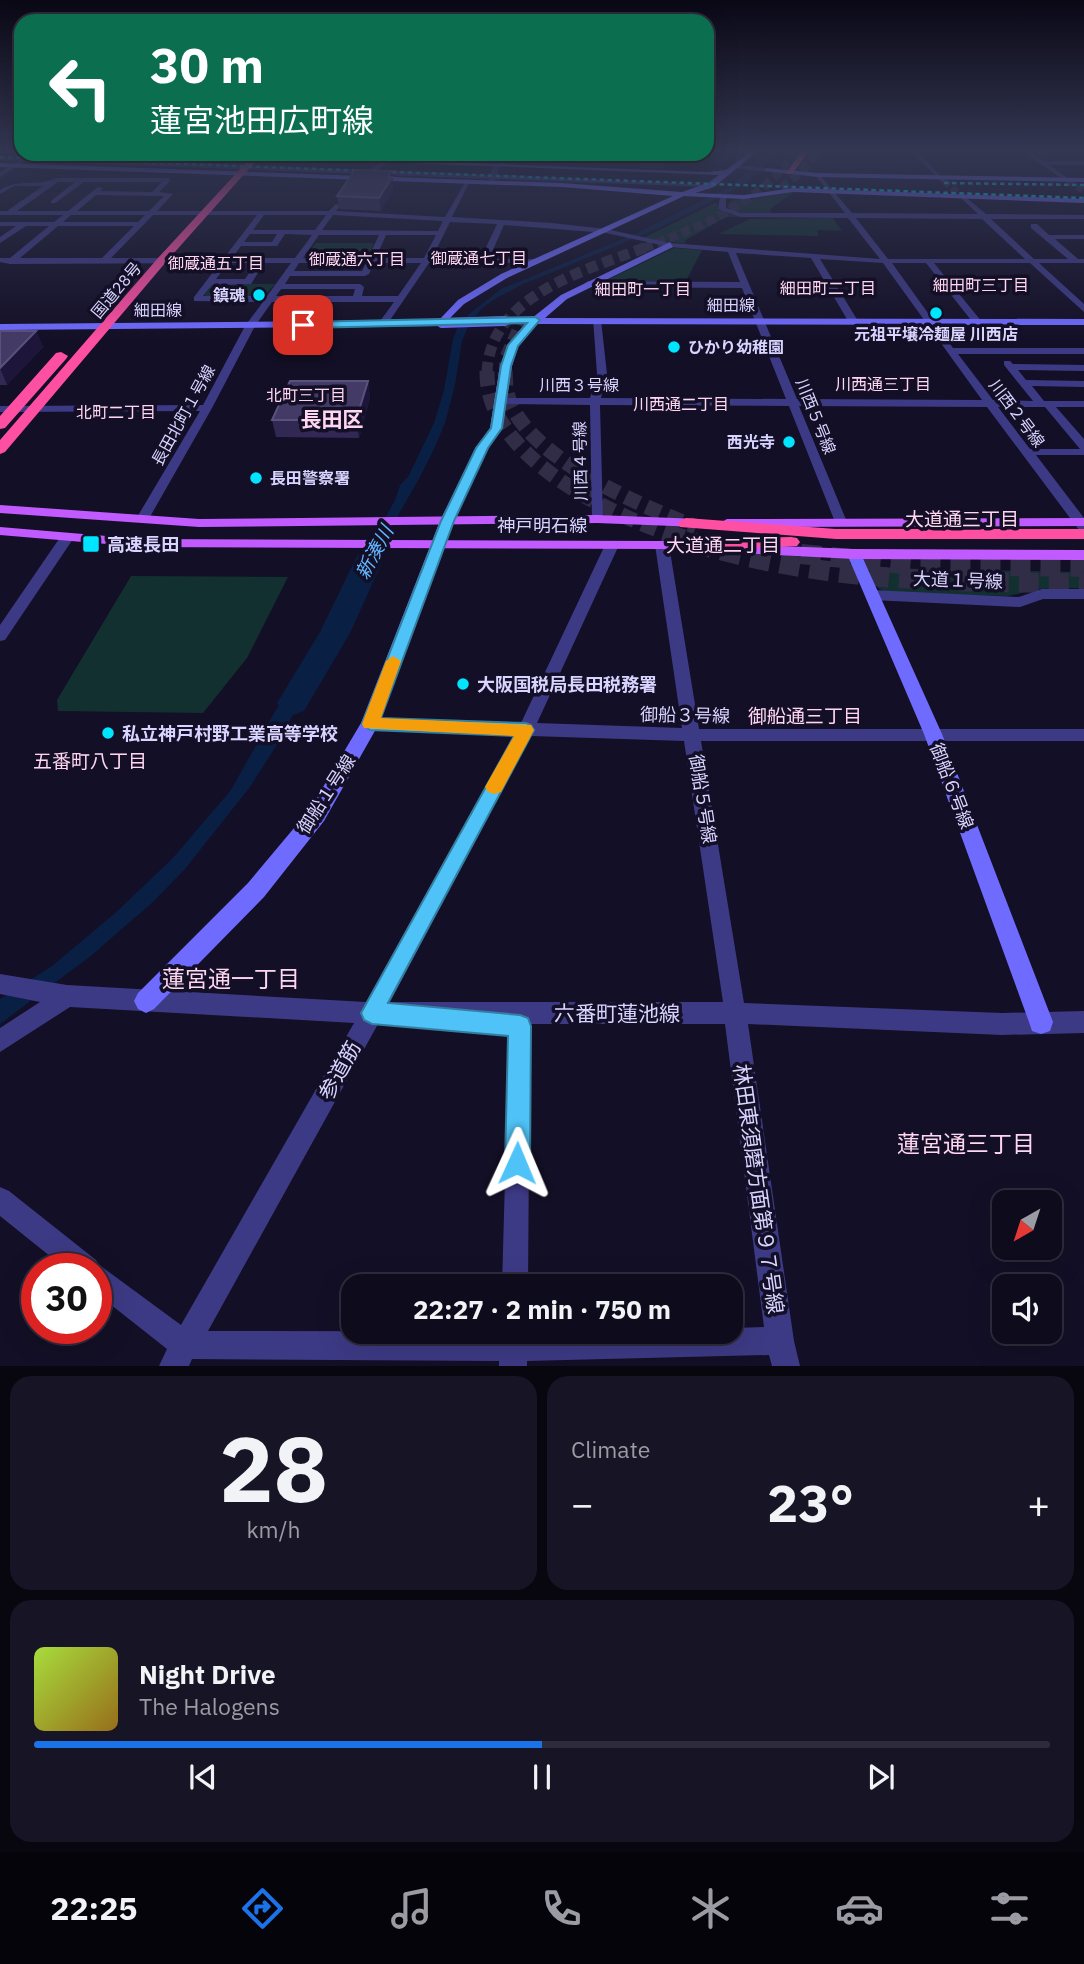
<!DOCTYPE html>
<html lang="en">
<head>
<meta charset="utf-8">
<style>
	:root { --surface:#0e0b1c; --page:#171425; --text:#f1f3f6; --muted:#9b9ba3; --line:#2e2b3b; --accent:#1a73e8 }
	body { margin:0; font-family:"IBM Plex Sans","Noto Sans JP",sans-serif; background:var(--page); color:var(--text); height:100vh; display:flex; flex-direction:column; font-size:26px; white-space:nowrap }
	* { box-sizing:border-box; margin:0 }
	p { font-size:23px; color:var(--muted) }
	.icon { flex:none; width:38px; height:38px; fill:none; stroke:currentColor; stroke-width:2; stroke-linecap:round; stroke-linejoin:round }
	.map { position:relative; height:1366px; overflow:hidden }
	.details { display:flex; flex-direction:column; gap:10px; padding:10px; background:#08060f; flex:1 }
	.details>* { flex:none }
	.guide { position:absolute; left:14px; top:14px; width:700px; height:147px; border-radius:21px; box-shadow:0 7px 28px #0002,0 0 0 2px var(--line); background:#0b6e4f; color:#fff; overflow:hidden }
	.needle { width:46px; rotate:219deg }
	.buttons { position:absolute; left:992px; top:1190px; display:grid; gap:14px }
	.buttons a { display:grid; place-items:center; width:70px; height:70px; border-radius:14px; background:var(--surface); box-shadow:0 7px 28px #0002,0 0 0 2px var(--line); font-size:35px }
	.speed { position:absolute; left:21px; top:1253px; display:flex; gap:14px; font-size:35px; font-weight:700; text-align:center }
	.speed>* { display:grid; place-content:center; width:91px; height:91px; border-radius:50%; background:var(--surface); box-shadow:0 7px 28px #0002,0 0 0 2px var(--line); line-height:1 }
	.speed .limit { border:10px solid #d22; background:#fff; color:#111 }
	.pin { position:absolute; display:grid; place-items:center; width:60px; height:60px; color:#fff; margin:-30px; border-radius:14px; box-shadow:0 4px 10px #0006 }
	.me { position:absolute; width:77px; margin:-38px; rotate:1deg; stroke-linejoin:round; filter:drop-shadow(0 0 5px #0008) }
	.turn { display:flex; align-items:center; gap:24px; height:147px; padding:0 21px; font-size:32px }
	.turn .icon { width:91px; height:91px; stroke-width:2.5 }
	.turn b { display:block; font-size:49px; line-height:60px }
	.big { font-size:52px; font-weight:700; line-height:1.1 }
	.details .widget { flex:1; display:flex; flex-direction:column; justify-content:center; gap:10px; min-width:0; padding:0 24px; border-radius:21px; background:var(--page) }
	.details .dial { align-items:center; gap:0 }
	.dial b { font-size:91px; line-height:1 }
	.song { display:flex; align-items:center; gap:21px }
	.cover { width:84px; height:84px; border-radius:10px; background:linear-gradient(135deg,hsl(80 70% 55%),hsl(40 70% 35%)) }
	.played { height:7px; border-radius:4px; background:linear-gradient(90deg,var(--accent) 50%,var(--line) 50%) }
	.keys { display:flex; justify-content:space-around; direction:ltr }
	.heat { display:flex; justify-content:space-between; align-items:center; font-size:38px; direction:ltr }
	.details .tiles { flex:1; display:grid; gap:10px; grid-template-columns:1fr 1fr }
	.widget:last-child { grid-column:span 2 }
	.trip { position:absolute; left:341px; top:1274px; width:402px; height:70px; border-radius:21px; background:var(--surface); box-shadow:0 7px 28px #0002,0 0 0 2px var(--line); font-weight:700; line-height:70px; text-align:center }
	.tab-bar { display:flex; height:112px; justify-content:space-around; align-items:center; background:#06040b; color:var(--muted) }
	.tab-bar .icon { width:49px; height:49px }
	.tab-bar .current { color:var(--accent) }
	.tab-bar b { font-size:32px; color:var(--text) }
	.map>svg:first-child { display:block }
	.green { fill:#12302f }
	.water { fill:#0a1f44 }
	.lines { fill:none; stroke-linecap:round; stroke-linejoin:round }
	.river { fill:#0a1f44; fill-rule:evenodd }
	.street-tunnel { stroke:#312d47; stroke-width:7; stroke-dasharray:7 3.5; stroke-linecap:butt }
	.highway-tunnel-far3 { stroke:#312d47; stroke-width:9; stroke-dasharray:9 4.5; stroke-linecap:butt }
	.highway-tunnel-far2 { stroke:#312d47; stroke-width:11; stroke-dasharray:11 6; stroke-linecap:butt }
	.highway-tunnel-far1 { stroke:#312d47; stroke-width:15; stroke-dasharray:15 8; stroke-linecap:butt }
	.highway-tunnel { stroke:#312d47; stroke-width:20; stroke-dasharray:20 10; stroke-linecap:butt }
	.street { fill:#3d3a85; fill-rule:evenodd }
	.secondary { fill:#6f6bff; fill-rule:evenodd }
	.primary { fill:#c25bff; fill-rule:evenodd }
	.highway { fill:#ff4fa3; fill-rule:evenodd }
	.rail { stroke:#00e5ff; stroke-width:2.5; stroke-dasharray:4.5 3.5; stroke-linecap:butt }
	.secondary-bridge { stroke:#6f6bff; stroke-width:10 }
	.wall { fill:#312854 }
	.shaded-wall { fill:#1d163a }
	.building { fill:#433a66; stroke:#5a527e; stroke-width:2 }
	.route { fill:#4fc3f7; stroke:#337fa1; stroke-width:2 }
	.slow { fill:#f59e0b }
	.poi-dot { fill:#00e5ff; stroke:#130f26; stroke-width:2.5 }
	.labels { text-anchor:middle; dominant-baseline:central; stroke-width:7; stroke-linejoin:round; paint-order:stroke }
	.far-neighbourhood-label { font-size:16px; fill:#ffd6f0; stroke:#130f26 }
	.far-street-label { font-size:16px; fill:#d9d4ff; stroke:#130f26 }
	.far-poi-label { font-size:16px; font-weight:bold; fill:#d9d4ff; stroke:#130f26; text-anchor:end }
	.street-label { font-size:18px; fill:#d9d4ff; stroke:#130f26 }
	.poi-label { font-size:18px; font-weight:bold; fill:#d9d4ff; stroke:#130f26; text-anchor:start }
	.neighbourhood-label { font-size:19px; fill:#ffd6f0; stroke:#130f26 }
	.water-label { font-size:19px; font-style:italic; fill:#62b6ff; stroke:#130f26 }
	.far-district-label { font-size:21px; font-weight:bold; fill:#ffd6f0; stroke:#130f26 }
	.near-street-label { font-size:21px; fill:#d9d4ff; stroke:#130f26 }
	.near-neighbourhood-label { font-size:23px; fill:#ffd6f0; stroke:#130f26 }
</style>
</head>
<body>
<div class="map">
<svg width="1084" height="1366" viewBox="0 0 1084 1366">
	<rect width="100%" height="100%" fill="#130f26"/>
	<path class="green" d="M707 150H746L733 160 664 159 663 169 641 168 640 163 648 154H707Z
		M409 154H512L498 160 401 158Z
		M794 192 770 209 771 213H742L727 207 731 200 754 199Z
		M715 203H717L719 210 740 217H726L684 241 686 244 643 238Z
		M833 218 842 231 818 230V236L718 234 750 219Z
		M316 243H371L374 244 366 258 305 257Z
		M674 248 702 250 686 281 608 282 607 280Z
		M218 283 275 284 263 298 204 296 212 285Z
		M878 568 1084 572V588L1038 589 1008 596 887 593 878 588 871 574Z
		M131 576 288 577 247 658 203 713 58 711 57 700Z"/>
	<path class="water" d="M769 150H779L760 172 740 187 657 229 521 285 493 300 480 310 467 329 462 341 455 385 445 423 435 447 420 477 332 631 283 735 250 787 185 869 154 901 92 955 0 1024V999L52 966 114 914 172 859 231 790 274 713 296 680 395 500 400 485 408 477 434 423 444 390 453 339 457 329 469 314 501 289 633 235 731 186Z"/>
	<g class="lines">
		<path class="river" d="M369 552 379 554 383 560 350 633 304 711 293 715 282 711 277 703 320 632 355 560 359 554Z"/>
		<path class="street-tunnel" d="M944 181 962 196
			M1068 181 1084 191"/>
		<path class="highway-tunnel-far3" d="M781 188 799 174 819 150
			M644 248C701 226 759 204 795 153"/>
		<path class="highway-tunnel-far2" d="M487 373C489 294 590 269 649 246
			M505 373 504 359 521 322"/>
		<path class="highway-tunnel-far1" d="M487 371C485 454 603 511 669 534
			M505 371C506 378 505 386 507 393 522 456 641 506 696 527"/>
		<path class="highway-tunnel" d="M664 533C806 582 937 582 1084 583
			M801 554 914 565 1084 567"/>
		<path class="street" d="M909 150H916L946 182H942Z
			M1021 150H1028L1044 161H1084V165H1049L1070 180 1068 183Z
			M396 154H403L376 170 490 175 494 165 517 154H525L499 167 497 175 714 185 711 187 496 179 492 182 489 179 25 161 0 177V172L18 161 0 160V156L369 170Z
			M597 154H604L601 156Z
			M738 165 766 168 769 170 766 172 736 168Z
			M818 173 852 213 978 214 960 197 962 194 986 214 1084 215V219H991L1034 259H1068L1031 228V224H1037L1049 235H1084V239H1055L1078 259H1084V263H1039L1084 304V312L1030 263H934L982 322 974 324 926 263H892L953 348H1084V354H958L993 400 1033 401 1004 365V361H1010L1013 364 1084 365V371L1018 370 1026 380 1084 381V387L1032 386 1044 401H1084V407H1056L1084 439V455H1036L1084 518V531L1079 530 987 407 799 406 847 522 841 526 835 522 789 406 600 405 603 519 602 522H592L590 405 503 404 498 401 503 398H590L597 374 593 318 601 320 607 374 601 398 786 399 742 288 588 287 584 284 588 281 740 282 728 252 670 247 606 233 504 225 489 259H536L539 263H429L386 326 378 324 394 302H272L255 326 212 408 147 522H137L136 519 200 411 0 412V406L203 405 245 326 263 302 194 301V297L220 263 10 264 0 262V258H10L49 226H26L0 243V237L16 226H0V222H54L63 215H0V211H7L43 186H14L0 194V190C18 178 38 187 56 178H168L171 180 159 192 173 194 157 211H329L336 204 340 206 336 211 445 217 467 179 470 181 452 217 552 223 606 229 670 243 880 259 848 218 740 217 718 209 720 197 723 195 726 197V208L741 213H845L815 175ZM58 182H75L51 201V203H55L84 182H162L152 192 100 191 103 188 98 187 68 211H17ZM96 195 164 196 149 211H77ZM71 215H145L138 222H63ZM153 215H257L224 258H111ZM264 215H326L315 230H253ZM333 215 443 221 438 231 322 230ZM856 218 982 219 1025 259H888ZM450 222 497 224 481 258H432ZM58 226H134L102 258H20ZM250 234H277L272 242H244ZM285 234 312 235 295 258H232L241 246H277ZM319 235H379L368 258H303ZM386 235H436L424 258H376ZM736 253 811 258 848 321 853 324 858 321 820 259 883 263 982 400 797 399ZM228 263H256L245 279H216ZM264 263H291L267 296H203L212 285 251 284ZM299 263H366L362 271H294ZM374 263H421L398 296H362L364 287 360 284H285L290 276H365L369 274ZM281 289H355L353 296H276ZM998 407H1045L1080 449H1030Z
			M66 535 73 539 5 640 0 641V625L61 536Z
			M612 541 619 545 537 723 682 728 655 545 662 541 669 545 699 729H1084V741H701L744 1003 1002 1013 1084 1011V1033L1002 1035 748 1024 794 1341 800 1366H772L769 1355 527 1361V1366H499V1361L192 1359 189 1366H159L167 1349 96 1293V1269H66L0 1216V1187L9 1191 96 1260 98 1264 181 1325 354 1023 70 1007 0 1052V1028L40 1002 0 994V974L67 985 366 1002 515 735 370 730 364 728 362 724 364 720 370 718 521 723 605 545ZM531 736 684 741 723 1002H390ZM378 1024H461L463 1030 471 1033 509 1036 502 1286H528L530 1024H725L764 1327 732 1328V1332L208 1331Z
			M1042 589H1084V599H1043L1020 607 872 600 865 595 872 590 1019 597Z"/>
		<path class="secondary" d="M752 150H759L714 187 695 193 744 195 793 188 1084 199V203L793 192 744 199 684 196 507 278 464 304 442 326 0 330V324L439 320 458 300 501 274 673 196 562 187 0 167V163L562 183 682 192 708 183 719 175 253 157 256 155 707 172 726 170Z
			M766 168 818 173 1084 178V182L818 177 764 171Z
			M670 242 673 247 567 299 545 318 1084 319V325L537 324 518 346 512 366 502 428 488 448 454 521 376 729 324 821 264 897 154 1009 146 1013 138 1009 134 1001 138 993 248 883 310 809 361 723 440 521 476 448 490 428 500 366 508 345 525 324H504L499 321 500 319 532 318 561 295Z
			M854 549 861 554 942 734 1053 1022 1050 1031 1041 1034 1032 1031 1029 1022 924 734 847 554Z"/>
		<path class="primary" d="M0 505 199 519 597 515 699 519 706 523 699 527 597 523 199 527 0 513Z
			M1084 518V526L727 527 720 523 727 519Z
			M0 527 142 539 662 541 854 549 1084 550V560L854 559 662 549 142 547 0 535Z"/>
		<path class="highway" d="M802 150H810L792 174H786Z
			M254 154H262L166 262 5 452 0 454V440L158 258Z
			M61 352 68 356 66 359 5 428 0 429V416L56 353Z
			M686 518 836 529H1084V539H836L680 527 677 523Z
			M791 537 797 538 800 542 797 546 687 550 678 545 687 540Z"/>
		<path class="rail" d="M0 157 1084 198
			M944 183 1084 185"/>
		<path class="secondary-bridge" d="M442 323 504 321"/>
	</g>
	<path class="wall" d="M392 171 393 189 381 211 339 209 337 196Z
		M0 331H36L43 347 7 385H0Z
		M368 381 370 398 359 438 276 437 272 420Z"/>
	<path class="shaded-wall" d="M392 171 393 189 381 211 379 198Z
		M36 331 43 347 7 385 0 368Z
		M368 381 370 398 359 438 356 420Z"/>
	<path class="building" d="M355 170 392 171 388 177H392L379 198 337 196Z
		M0 331H36L0 368Z
		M290 381H368L356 420H272Z"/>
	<linearGradient id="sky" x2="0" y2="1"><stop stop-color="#0a0815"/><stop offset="0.44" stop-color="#333752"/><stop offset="1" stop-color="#333752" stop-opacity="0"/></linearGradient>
	<rect width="1084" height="341" fill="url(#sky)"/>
	<path class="route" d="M535 317 540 320 518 346 511 366 502 428 488 448 454 521 381 718 526 723 531 725 534 730 388 1003 520 1015 528 1018 531 1026 530 1163 526 1172 517 1175 509 1172 505 1163 508 1036 372 1024 364 1020 361 1013 514 736 370 730 362 724 441 521 476 448 491 428 501 366 508 345 527 323 303 328 298 325 303 322Z"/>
	<path class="slow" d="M393 656 401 661 381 718 531 725 534 730 501 792 494 794 488 792 485 787 514 736 364 728 362 724 386 661Z"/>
	<g class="poi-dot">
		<circle cx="259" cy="295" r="7"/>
		<circle cx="936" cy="313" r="7"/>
		<circle cx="674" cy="347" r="7"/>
		<circle cx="789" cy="442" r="7"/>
		<circle cx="256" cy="478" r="7"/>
		<rect x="82" y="535" width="18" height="18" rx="3.5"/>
		<circle cx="463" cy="684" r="7"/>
		<circle cx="108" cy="733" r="7"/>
	</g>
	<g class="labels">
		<g class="far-neighbourhood-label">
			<text x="479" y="258">御蔵通七丁目</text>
			<text x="357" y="259">御蔵通六丁目</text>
			<text x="216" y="263">御蔵通五丁目</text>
			<text x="981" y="285">細田町三丁目</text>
			<text x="828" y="288">細田町二丁目</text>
			<text x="643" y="289">細田町一丁目</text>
			<text x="883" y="384">川西通三丁目</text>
			<text x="306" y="395">北町三丁目</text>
			<text x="681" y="404">川西通二丁目</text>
			<text x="116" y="412">北町二丁目</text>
		</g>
		<g class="far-street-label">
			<text transform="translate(116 290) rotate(-50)">国道28号</text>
			<text x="731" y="305">細田線</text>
			<text x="158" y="310">細田線</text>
			<text x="579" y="385">川西３号線</text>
			<text transform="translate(1017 413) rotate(53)">川西２号線</text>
			<text transform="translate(183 415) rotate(-61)">長田北町１号線</text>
			<text transform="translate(816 416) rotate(68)">川西５号線</text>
			<text transform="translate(580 461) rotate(-91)">川西４号線</text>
		</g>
		<g class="far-poi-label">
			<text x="245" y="295">鎮魂</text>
			<text x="936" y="334" text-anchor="middle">元祖平壌冷麺屋 川西店</text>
			<text x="688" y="347" text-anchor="start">ひかり幼稚園</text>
			<text x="775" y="442">西光寺</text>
			<text x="270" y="478" text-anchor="start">長田警察署</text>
		</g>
		<g class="street-label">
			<text x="542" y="525">神戸明石線</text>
			<text transform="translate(958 580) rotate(2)">大道１号線</text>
			<text transform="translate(685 715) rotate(1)">御船３号線</text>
			<text transform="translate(952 786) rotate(69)">御船６号線</text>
			<text transform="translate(326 794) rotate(-57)">御船１号線</text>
			<text transform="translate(703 799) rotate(81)">御船５号線</text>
		</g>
		<g class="poi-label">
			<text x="107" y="544">高速長田</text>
			<text x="477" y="684">大阪国税局長田税務署</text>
			<text x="122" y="733">私立神戸村野工業高等学校</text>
		</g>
		<g class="neighbourhood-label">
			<text x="962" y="519">大道通三丁目</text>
			<text x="723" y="545">大道通二丁目</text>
			<text x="805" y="716">御船通三丁目</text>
			<text x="90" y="761">五番町八丁目</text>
		</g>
		<g class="water-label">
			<text transform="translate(374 552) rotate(-62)">新湊川</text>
		</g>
		<g class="far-district-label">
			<text x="332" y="419">長田区</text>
		</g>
		<g class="near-street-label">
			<text x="617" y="1013">六番町蓮池線</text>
			<text transform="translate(339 1070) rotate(-61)">参道筋</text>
			<text transform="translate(759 1189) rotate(82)">林田東須磨方面第９７号線</text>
		</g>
		<g class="near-neighbourhood-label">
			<text x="231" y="978">蓮宮通一丁目</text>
			<text x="966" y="1143">蓮宮通三丁目</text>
		</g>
	</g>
</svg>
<div class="buttons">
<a><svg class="needle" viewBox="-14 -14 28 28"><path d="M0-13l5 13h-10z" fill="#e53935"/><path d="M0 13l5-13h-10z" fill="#9b9ba3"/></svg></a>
<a><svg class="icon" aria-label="sound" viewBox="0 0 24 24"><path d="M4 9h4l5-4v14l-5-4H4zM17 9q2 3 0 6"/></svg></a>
</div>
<div class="speed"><div class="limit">30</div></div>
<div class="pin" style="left:303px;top:325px;background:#d93025"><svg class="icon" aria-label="arrive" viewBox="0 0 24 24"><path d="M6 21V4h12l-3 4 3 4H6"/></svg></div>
<svg class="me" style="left:517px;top:1163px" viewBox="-20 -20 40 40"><path d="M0-17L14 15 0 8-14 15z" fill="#4fc3f7" stroke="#fff" stroke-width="4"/></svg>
<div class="trip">22:27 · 2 min · 750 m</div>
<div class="guide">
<div class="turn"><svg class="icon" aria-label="left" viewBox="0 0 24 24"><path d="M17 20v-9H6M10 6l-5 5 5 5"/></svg><div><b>30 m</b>蓮宮池田広町線</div></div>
</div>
</div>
<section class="details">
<div class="tiles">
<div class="widget dial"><b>28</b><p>km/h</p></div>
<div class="widget"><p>Climate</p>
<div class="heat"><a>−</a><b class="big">23°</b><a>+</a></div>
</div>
<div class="widget">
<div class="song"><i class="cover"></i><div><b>Night Drive</b><p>The Halogens</p></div></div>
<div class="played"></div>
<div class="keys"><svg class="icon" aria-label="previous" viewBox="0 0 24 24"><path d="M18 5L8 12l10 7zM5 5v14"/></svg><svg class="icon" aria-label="pause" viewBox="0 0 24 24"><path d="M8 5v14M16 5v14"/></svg><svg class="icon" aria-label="next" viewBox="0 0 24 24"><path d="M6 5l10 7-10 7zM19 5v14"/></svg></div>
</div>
</div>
</section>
<nav class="tab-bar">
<b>22:25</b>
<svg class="icon current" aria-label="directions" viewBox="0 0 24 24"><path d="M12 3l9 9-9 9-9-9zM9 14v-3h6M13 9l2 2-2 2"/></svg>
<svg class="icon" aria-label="music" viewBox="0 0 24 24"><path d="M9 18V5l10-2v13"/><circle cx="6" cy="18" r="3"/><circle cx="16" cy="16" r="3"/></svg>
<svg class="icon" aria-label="phone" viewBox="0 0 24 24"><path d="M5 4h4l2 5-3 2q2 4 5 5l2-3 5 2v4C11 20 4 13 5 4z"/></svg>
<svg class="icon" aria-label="climate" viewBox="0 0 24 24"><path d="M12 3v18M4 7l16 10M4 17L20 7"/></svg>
<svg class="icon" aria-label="car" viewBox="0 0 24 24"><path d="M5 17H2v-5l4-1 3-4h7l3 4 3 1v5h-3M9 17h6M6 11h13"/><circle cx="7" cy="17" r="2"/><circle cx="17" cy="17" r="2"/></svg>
<svg class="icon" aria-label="filters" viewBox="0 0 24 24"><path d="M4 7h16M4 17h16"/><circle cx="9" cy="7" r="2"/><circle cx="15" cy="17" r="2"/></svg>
</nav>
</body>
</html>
